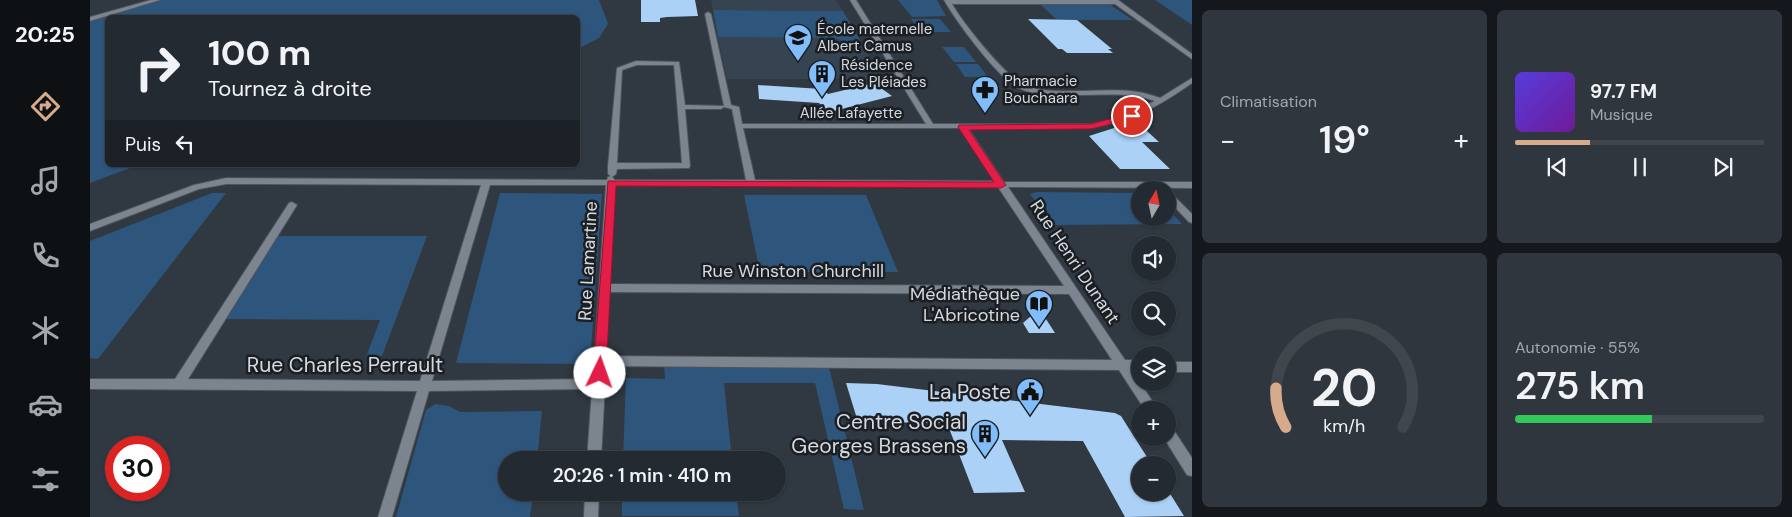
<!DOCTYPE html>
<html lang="fr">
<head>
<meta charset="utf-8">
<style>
	:root { --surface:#242a31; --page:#30363d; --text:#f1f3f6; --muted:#a3a7ab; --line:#41464d; --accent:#d6ab8b }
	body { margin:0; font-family:"DM Sans",sans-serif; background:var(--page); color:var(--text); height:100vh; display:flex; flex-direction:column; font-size:19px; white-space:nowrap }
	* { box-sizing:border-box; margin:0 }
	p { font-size:16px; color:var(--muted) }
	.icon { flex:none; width:28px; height:28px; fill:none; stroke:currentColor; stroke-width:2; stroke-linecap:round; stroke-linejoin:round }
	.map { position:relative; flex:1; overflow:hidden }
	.drawer { display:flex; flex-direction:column; gap:10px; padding:10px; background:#14171b; width:600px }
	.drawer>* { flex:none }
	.hud { position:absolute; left:15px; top:15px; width:475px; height:152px; border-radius:8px; box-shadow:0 1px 4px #0004,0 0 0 1px var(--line); background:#242a31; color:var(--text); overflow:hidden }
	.needle { width:32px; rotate:9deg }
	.controls { position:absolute; left:1041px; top:181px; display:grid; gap:10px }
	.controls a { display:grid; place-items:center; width:45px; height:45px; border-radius:50%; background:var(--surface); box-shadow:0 1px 4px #0004,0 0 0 1px var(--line); font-size:25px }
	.speed { position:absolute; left:15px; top:436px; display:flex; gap:10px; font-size:25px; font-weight:700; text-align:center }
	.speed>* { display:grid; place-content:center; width:65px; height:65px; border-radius:50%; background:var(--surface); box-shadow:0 1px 4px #0004,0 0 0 1px var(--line); line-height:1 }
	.speed .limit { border:8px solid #d22; background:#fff; color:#111 }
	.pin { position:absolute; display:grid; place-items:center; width:42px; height:42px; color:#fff; margin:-21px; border:2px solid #fff; border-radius:50%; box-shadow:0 1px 5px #0007 }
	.me { position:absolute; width:55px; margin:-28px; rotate:3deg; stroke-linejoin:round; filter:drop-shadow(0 0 4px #0008) }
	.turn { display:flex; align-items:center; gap:18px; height:105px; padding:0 20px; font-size:22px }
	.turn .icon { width:65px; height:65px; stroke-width:2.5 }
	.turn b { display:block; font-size:35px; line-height:42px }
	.then { display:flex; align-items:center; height:48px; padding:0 20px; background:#0003; gap:10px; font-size:19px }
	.big { font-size:38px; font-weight:600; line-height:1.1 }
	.drawer .widget { flex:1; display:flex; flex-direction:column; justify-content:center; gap:8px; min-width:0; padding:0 18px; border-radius:8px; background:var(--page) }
	.drawer .dial { align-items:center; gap:0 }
	.dial svg { height:130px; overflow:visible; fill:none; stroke:var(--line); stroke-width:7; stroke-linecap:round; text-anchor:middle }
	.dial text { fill:var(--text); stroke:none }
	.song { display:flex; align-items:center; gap:15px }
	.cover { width:60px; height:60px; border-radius:8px; background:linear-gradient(135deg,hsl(250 70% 55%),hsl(280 70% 35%)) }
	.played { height:5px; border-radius:2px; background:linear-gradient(90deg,var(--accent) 30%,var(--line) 30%) }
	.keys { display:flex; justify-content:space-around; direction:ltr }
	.heat { display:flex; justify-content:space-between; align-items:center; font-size:28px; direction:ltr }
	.charge { height:8px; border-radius:4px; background:linear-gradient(90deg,#34c759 55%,var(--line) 0) }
	.drawer .tiles { flex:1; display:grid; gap:10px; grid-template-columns:repeat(2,1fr) }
	.trip { position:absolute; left:408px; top:451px; width:288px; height:50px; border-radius:25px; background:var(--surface); box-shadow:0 1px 4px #0004,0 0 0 1px var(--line); font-weight:600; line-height:50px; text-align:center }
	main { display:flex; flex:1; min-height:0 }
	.dock { display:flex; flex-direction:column; width:90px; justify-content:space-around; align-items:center; background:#0e1114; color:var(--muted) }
	.dock .icon { width:35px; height:35px }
	.dock .on { color:var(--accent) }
	.dock b { font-size:22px; color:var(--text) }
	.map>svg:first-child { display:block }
	.built { fill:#364351 }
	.green { fill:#2e567d }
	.building { fill:#abd1f7 }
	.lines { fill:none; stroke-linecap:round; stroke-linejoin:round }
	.street-casing { stroke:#4d545b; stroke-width:2 }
	.street { fill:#7c858f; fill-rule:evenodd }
	.route { fill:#e11d48; stroke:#92132f }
	.labels { text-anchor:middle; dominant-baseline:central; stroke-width:5; stroke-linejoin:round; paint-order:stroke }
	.far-poi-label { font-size:15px; fill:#d5dae0; stroke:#1b1f23; text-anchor:start }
	.far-street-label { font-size:15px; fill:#d5dae0; stroke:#1b1f23 }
	.street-label { font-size:18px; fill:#d5dae0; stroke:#1b1f23 }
	.poi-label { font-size:18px; fill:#d5dae0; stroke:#1b1f23; text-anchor:end }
	.near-street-label { font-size:21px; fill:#d5dae0; stroke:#1b1f23 }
	.near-poi-label { font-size:21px; fill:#d5dae0; stroke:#1b1f23; text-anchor:end }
</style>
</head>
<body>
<main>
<nav class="dock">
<b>20:25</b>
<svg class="icon on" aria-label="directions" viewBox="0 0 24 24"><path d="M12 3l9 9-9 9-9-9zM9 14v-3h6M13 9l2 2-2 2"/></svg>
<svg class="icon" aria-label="music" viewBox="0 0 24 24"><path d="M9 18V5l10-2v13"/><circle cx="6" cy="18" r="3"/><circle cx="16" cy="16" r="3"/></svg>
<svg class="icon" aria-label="phone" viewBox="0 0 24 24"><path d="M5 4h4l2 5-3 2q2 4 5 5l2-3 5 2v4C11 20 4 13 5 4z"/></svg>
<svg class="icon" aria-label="climate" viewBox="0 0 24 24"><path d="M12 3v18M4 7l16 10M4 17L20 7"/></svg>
<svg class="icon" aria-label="car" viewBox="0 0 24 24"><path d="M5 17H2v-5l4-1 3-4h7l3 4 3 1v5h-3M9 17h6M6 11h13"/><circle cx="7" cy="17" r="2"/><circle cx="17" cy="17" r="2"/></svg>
<svg class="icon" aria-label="filters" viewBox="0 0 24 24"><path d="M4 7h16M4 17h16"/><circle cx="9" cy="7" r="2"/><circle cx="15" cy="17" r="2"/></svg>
</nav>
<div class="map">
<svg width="1102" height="517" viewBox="0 0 1102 517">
	<rect width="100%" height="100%" fill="#303841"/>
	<path class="built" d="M621 0H746L753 11 623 10Z
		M628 37 742 38 773 45 792 79H637Z"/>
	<path class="green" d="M71 0H509L518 24 509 38 488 49V18H18V165H48L0 183V20Z
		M808 0H847L856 16 822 17Z
		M1065 0H1102V25Z
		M950 4H1019L1043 20H967Z
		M623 10 753 11 773 45 742 38 628 37Z
		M821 19H850L861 32H831Z
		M852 47H874L886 62H864Z
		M866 64H888L898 77H875Z
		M947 192 1050 193V218H1078V209L1092 224 962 225 940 194Z
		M122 193H136L8 359 0 358V241Z
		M410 193 512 194 500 364 366 363Z
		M654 195H776L808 272H670Z
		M183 236H337L292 356 276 357 290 320 130 319Z
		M574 362 738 363 774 510 754 509 725 383H634L642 460H533L536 378 575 379Z
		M345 404 359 406 370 412 452 411 447 460H416V492L443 493 440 517H306L336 410Z
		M646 493 649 516H532V493Z"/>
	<path class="building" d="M551 0H605L608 16 577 17 570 18V22H551Z
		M938 19 987 20 1022 49H1018L1023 53H977L972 49H968Z
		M784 83 802 96 740 112 729 103 669 99 668 85 732 89 738 94Z
		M1046 121 1069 142H1052L1080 169H1030L999 136Z
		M941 316H954L965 333H939L933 323Z
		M756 383 787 384 1025 413 1031 416 1062 465H1050V492H1079L1094 516 1035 517 993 441 912 440 935 492 884 493 857 423 768 422Z"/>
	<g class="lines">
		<defs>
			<path id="street" d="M61 0H70L0 21V17Z
				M760 0H766L843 124H1001L1026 119 1065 101C1040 92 1015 95 989 95 969 96 946 96 928 88 907 77 866 21 854 0H1028L1102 54V59L1025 4H862C873 23 914 75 933 84 951 93 974 91 994 91 1020 90 1045 88 1070 98L1102 78V83C1069 106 1041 122 1001 128H878L914 182H1102V188L918 187 1035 360H1050V370H1042L1068 410H1055L1029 370 516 366 511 460H497L502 389 339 391 302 517H288L327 391 0 389V379H85L199 203 202 202 207 205 98 379 330 381 391 185 136 184 109 189 0 231V224L104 185 136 178 517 180 518 177 521 176 518 174V166L527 68 546 61 589 62 595 105 634 106 615 14 618 12 621 14 641 105 649 107 652 124H836ZM547 65H584L592 163H527L532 70ZM634 107 642 109 656 180H525L522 177 526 174 527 169 599 168 600 166 595 109H631ZM653 128H870L905 181 665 180ZM400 185H516L503 379 342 381ZM525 185 908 187 974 286 520 284ZM519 292 979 294 1022 360 516 356Z
				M1078 192 1081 193 1102 214V223L1099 222 1078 200Z
				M1078 362H1102V372H1078Z
				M1078 427 1083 429 1102 458V476L1097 475 1074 438H1078Z
				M495 492H509L508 517H494Z"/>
		</defs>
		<use href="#street" class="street-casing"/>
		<use href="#street" class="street"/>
	</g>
	<path class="route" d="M1042 113 1045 114V118L1001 129 879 130 916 185 911 188 526 186 516 373 514 377 510 378 505 377 503 373 518 181 904 182 868 127 869 125 1001 124Z"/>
	<defs>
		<symbol id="school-pin" viewBox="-11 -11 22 30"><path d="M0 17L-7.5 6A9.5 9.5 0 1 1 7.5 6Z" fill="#80bdfa" stroke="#1b1f23"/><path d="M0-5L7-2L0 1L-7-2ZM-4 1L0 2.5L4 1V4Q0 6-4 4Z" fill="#111"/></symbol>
		<symbol id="building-pin" viewBox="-11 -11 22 30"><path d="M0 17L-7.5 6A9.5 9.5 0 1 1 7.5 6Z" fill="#80bdfa" stroke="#1b1f23"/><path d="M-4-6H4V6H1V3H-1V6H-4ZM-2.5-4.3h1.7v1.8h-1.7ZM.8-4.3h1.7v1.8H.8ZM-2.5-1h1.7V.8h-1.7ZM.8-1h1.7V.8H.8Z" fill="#111"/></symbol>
		<symbol id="pharmacy-pin" viewBox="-11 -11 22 30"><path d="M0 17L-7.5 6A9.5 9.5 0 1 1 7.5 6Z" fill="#80bdfa" stroke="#1b1f23"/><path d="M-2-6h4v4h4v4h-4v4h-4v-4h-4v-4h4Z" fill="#111"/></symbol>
		<symbol id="library-pin" viewBox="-11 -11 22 30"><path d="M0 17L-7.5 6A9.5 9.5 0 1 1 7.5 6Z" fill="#80bdfa" stroke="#1b1f23"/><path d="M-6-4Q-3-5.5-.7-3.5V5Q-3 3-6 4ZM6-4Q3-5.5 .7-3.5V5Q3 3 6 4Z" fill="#111"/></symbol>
		<symbol id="civic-pin" viewBox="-11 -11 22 30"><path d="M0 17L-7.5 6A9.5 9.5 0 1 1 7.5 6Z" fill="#80bdfa" stroke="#1b1f23"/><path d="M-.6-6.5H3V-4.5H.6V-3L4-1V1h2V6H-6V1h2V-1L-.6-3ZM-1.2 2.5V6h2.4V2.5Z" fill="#111"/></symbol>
	</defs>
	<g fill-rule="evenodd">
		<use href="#school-pin" x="692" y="22" width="32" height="43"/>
		<use href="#building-pin" x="716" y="58" width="32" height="43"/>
		<use href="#pharmacy-pin" x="879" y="74" width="32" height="43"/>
		<use href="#library-pin" x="933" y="288" width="32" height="43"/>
		<use href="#civic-pin" x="924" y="376" width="32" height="43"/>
		<use href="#building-pin" x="879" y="418" width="32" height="43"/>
	</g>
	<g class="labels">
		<g class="far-poi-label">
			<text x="727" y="29">École maternelle<tspan x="727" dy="17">Albert Camus</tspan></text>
			<text x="751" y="65">Résidence<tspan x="751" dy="17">Les Pléiades</tspan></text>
			<text x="914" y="81">Pharmacie<tspan x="914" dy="17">Bouchaara</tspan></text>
		</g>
		<g class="far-street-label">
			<text x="761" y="113">Allée Lafayette</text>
		</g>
		<g class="street-label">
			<text transform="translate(498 261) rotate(-87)">Rue Lamartine</text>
			<text transform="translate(985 262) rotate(56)">Rue Henri Dunant</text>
			<text x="703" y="271">Rue Winston Churchill</text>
		</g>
		<g class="poi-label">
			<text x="930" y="294">Médiathèque<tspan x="930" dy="21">L'Abricotine</tspan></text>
		</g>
		<g class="near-street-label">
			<text x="255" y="365">Rue Charles Perrault</text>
		</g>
		<g class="near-poi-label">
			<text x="921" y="392">La Poste</text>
			<text x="876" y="422">Centre Social<tspan x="876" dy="24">Georges Brassens</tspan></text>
		</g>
	</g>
</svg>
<div class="controls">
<a><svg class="needle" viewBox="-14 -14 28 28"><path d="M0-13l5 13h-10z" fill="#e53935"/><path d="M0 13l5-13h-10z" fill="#a3a7ab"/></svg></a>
<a><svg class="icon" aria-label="sound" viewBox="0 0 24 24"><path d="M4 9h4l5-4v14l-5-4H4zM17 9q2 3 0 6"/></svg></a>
<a><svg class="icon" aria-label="search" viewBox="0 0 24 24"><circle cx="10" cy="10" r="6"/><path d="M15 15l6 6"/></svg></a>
<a><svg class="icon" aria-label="layers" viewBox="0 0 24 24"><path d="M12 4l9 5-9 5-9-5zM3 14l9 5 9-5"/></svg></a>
<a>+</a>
<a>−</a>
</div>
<div class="speed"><div class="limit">30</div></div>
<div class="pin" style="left:1042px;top:116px;background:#d93025"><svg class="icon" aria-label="arrive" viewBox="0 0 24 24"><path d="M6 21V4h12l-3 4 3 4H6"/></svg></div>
<svg class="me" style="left:510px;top:373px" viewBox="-20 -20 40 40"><circle r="19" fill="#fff"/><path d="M0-13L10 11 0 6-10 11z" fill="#e11d48"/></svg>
<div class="trip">20:26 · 1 min · 410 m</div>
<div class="hud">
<div class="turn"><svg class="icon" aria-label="right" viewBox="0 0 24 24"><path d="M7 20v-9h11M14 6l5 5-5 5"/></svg><div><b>100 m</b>Tournez à droite</div></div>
<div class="then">Puis<svg class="icon" aria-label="left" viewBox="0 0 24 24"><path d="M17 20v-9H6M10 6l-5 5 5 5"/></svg></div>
</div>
</div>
<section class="drawer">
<div class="tiles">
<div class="widget"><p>Climatisation</p>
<div class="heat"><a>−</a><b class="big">19°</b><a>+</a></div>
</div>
<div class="widget">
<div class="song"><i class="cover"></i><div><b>97.7 FM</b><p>Musique</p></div></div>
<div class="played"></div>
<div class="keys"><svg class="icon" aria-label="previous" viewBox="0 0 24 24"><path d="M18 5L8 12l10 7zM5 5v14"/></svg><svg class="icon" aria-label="pause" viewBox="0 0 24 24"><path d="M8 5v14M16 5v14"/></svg><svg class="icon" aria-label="next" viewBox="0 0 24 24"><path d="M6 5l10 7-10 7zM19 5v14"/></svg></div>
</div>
<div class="widget dial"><svg viewBox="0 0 100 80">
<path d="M14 69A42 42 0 1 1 86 69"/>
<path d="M14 69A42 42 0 0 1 8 45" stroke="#d6ab8b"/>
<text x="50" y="56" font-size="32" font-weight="700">20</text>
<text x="50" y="72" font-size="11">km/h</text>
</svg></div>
<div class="widget"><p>Autonomie · 55%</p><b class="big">275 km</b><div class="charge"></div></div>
</div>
</section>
</main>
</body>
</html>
